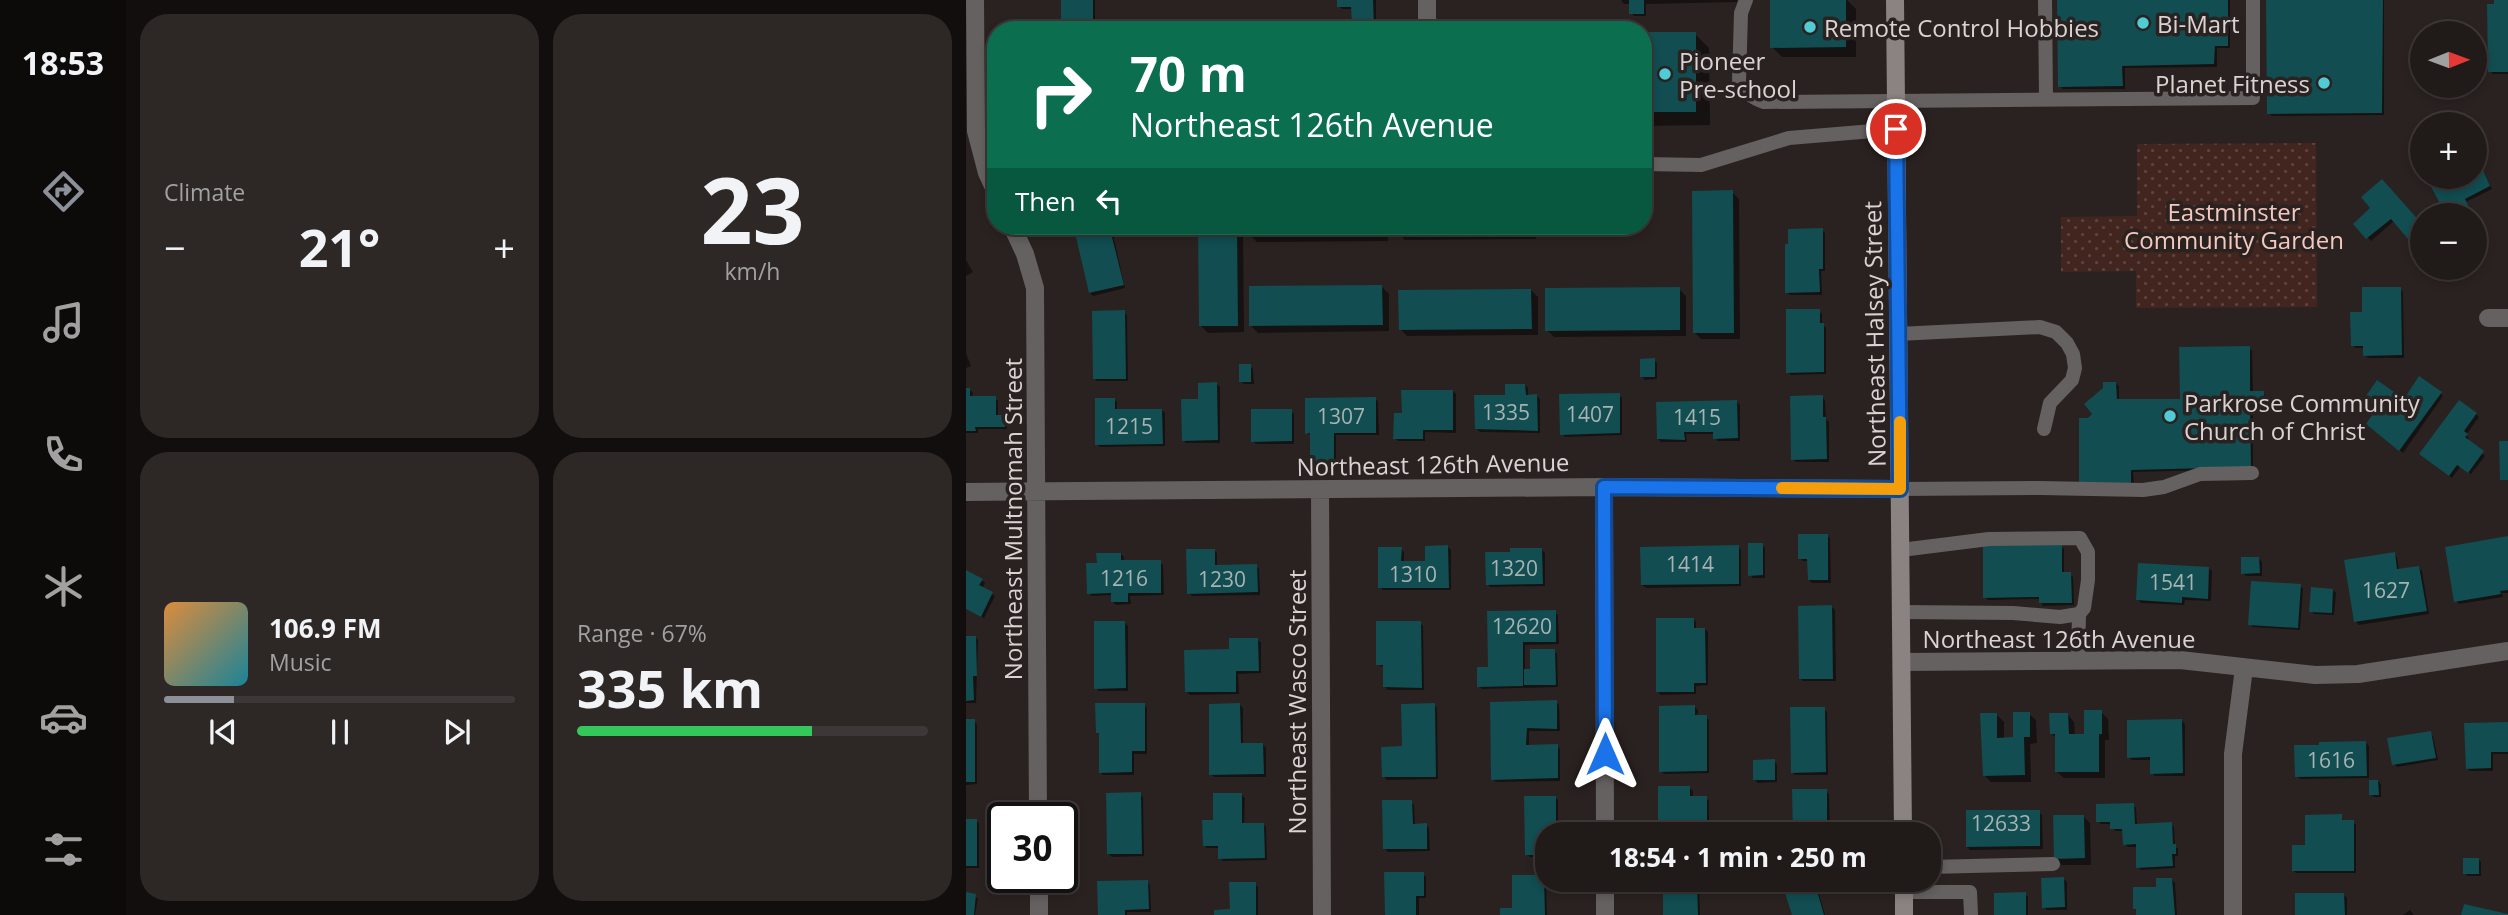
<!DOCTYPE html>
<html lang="en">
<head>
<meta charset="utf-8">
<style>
	:root { --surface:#201a18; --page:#2d2725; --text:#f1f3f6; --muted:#a2a1a2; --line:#3d3837; --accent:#8c9099 }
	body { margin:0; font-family:"Open Sans",sans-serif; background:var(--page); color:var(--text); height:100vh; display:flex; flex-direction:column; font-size:26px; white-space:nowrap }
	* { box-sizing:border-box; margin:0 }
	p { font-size:23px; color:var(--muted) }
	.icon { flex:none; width:38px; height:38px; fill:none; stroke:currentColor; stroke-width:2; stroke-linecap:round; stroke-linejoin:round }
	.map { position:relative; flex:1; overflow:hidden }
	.panel { display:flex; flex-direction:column; gap:14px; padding:14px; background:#120e0d; width:840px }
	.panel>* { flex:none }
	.guide { position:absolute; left:21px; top:21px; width:665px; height:214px; border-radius:28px; box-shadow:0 4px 10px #0003,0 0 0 2px var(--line); background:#0b6e4f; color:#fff; overflow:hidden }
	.needle { width:46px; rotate:89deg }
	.controls { position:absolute; left:1444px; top:21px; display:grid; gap:14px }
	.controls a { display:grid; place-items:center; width:77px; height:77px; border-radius:50%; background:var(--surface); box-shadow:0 4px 10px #0003,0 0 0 2px var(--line); font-size:35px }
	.speed { position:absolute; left:21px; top:802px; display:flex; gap:14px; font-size:35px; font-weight:700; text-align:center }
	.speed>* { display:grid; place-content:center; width:91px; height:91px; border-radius:50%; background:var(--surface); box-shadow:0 4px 10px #0003,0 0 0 2px var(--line); line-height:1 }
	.speed .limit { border:4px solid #111; border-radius:10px; background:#fff; color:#111 }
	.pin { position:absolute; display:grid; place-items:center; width:60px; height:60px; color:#fff; margin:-30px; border:4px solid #fff; border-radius:50%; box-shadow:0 2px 7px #0007 }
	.me { position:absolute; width:77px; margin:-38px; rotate:0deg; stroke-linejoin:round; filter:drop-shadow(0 0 5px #0008) }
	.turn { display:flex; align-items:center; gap:24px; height:147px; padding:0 28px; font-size:32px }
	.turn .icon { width:91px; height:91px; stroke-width:2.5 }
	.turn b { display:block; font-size:49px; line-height:60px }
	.then { display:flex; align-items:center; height:66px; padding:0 28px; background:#0003; gap:14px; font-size:26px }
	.big { font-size:52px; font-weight:700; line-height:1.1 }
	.panel .tile { flex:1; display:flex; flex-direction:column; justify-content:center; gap:10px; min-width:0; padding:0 24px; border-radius:28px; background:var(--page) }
	.panel .dial { align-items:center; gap:0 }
	.dial b { font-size:91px; line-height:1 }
	.song { display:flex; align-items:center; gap:21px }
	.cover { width:84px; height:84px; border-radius:10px; background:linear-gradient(135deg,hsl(30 70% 55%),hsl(190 70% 35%)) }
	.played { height:7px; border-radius:4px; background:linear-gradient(90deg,var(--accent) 20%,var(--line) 20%) }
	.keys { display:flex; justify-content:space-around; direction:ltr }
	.heat { display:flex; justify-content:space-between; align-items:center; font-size:38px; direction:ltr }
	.charge { height:10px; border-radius:5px; background:linear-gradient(90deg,#34c759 67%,var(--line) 0) }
	.panel .tiles { flex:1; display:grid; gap:14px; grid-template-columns:repeat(2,1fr) }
	.trip { position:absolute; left:569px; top:822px; width:406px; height:70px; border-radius:28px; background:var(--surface); box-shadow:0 4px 10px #0003,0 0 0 2px var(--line); font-weight:700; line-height:70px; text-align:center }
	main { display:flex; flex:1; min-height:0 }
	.tab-bar { display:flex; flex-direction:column; width:126px; justify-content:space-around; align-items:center; background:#0d0a0a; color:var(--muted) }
	.tab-bar .icon { width:49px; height:49px }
	.tab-bar .active { color:var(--accent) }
	.tab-bar b { font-size:32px; color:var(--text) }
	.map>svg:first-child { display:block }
	.garden { fill:url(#garden-dots) }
	.shadow { fill:#0007 }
	.building { fill:#114d51 }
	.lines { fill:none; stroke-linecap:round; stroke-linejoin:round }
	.lane { stroke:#656160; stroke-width:14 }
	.street { stroke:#656160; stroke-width:18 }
	.secondary { stroke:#8a8382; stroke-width:18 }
	.route-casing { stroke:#114b97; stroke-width:18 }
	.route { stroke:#1a73e8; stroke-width:12 }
	.slow { stroke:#f59e0b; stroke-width:12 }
	.poi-dot { fill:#51ccd4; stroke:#2a2220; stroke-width:2.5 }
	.labels { text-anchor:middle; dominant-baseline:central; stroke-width:7; stroke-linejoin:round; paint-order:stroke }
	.number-label { font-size:21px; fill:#a7b2b2 }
	.poi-label { font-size:24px; fill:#d9d4d3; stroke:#2a2220; text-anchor:start }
	.park-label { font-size:24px; fill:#f5c8be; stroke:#2a2220 }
	.street-label { font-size:24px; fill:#d9d4d3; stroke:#2a2220 }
</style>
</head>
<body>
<main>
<nav class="tab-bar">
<b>18:53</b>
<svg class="icon active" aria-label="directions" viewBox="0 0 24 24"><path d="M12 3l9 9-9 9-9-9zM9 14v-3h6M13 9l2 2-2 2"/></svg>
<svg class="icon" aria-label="music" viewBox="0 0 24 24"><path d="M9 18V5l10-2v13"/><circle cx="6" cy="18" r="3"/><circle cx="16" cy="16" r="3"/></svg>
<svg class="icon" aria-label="phone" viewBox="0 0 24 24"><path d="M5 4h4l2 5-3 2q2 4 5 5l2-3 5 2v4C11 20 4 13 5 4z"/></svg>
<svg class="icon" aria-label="climate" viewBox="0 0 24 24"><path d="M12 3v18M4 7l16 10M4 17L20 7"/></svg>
<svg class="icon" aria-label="car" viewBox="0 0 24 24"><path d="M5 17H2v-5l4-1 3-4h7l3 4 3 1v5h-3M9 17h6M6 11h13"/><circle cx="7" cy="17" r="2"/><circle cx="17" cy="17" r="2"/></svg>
<svg class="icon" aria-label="filters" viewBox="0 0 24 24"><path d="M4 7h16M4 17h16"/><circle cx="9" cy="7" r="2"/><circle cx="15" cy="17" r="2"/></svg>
</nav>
<section class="panel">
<div class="tiles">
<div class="tile"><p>Climate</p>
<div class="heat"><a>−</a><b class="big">21°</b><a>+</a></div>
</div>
<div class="tile dial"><b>23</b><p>km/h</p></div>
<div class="tile">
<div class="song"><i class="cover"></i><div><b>106.9 FM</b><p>Music</p></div></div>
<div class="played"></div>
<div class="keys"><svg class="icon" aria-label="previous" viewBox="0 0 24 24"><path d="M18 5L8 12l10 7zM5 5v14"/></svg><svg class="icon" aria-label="pause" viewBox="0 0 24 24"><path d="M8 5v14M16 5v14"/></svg><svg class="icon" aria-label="next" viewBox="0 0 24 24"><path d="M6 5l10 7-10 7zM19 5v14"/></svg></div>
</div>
<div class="tile"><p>Range · 67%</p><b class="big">335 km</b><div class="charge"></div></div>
</div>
</section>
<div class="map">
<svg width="1542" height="915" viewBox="0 0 1542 915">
	<defs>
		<pattern id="garden-dots" width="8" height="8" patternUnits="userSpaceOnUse" patternTransform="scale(1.75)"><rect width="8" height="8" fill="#42251f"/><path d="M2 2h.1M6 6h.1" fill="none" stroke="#5d443f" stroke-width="1.8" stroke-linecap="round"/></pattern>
	</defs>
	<rect width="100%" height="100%" fill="#2a2220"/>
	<path class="garden" d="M1350 143 1351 307 1170 308V271L1095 272V217L1171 216V144Z"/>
	<path class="shadow" d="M96 0H129V28H147L149 30H97Z
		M373 0H410V27L391 28 388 25 387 9H376L373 6Z
		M771 0V2L680 4V16H668L665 13V4H658L655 0Z
		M805 0H881L890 9V57H816L806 47Z
		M1093 0H1264V48H1251V67L1159 68V89H1097L1094 86Z
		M1302 0H1418V115L1306 116 1303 113Z
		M1529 0H1542V74H1527L1524 71Z
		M677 34H729L743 48 744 125 677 126Z
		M1518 174 1526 189 1500 202 1507 215H1482L1462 177H1494L1496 180Z
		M1416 181 1456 226V232L1446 240 1428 221 1405 241 1389 224 1407 209Z
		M766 192 773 199 774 339H735L728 332Z
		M1508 218 1515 231 1508 235Z
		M234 226H277L278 332 242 333 235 326Z
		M284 226H421L422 241 291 242 284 235Z
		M432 226H570V239L439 240 432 233Z
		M856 230 859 233V271H855L856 295H824L821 292 824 246Z
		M144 231 147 234 159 288 127 296 124 293Z
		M0 260 7 272 0 276Z
		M416 287 423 294V331L292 333 285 326Z
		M713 289 720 296V336L588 337 581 330Z
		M1434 289 1437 292 1438 358H1402L1399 355 1398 348H1390L1387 345 1398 314Z
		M565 290 572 297V335L441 336 434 329Z
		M853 311 856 314V324L860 328V374L825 375 822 372Z
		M158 312 161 315 162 381H131L128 378Z
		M1283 348 1286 351 1287 393H1297L1300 396 1301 403 1287 404V469L1167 472 1168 486H1118L1122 419 1149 383 1153 386V401H1215Z
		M0 353 5 366 0 368Z
		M688 360 691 363V379L679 380 676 377Z
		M284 366 287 369 288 384H278L275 381Z
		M251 384 254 387V443H220L217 440 234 400Z
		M559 385 562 388V397L571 396 574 399V433L514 432 511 429 541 396Z
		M0 389 7 392 6 398H29L32 401V417H38L41 420V429H12V433H0Z
		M487 391 490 394V433L459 432V441H432L429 438 438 415Z
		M1474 393 1477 396 1437 453 1405 427 1438 401Z
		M653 395 656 398V435L599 437 596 434Z
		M856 397 859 400 860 419 863 422V462H830L827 459Z
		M148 399 151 402V411L196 410 199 413V446L134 447 131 444Z
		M410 399 412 402 413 435H370V468H349L346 465V436L341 433Z
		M771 402 774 405V441H751L749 434H720L721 442H695L692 439Z
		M325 411 328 414V444H290L287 441Z
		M1510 414 1513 417 1500 435 1503 438 1501 441 1519 456 1505 474 1494 467 1486 478 1458 457Z
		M861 536 864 538 865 583H846L843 580V561H837L834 558Z
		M1542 537V593H1536L1537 597 1493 604 1490 601Z
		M796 545 799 548V578H787L784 575Z
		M1095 546 1098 549V574H1104L1107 577 1108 605 1077 606 1074 599 1022 600 1019 597Z
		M482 547 485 550V590H417L414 587 435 549 438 552V563H461Z
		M772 547 775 550V586L680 588 676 585Z
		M248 550 251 553V567L290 566 293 569 294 595 226 596 223 593Z
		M576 550 579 553V586L524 587 521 584Z
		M155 554 158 557 157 562H194L197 565 198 595 164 596 165 604 150 605 147 602V595L126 596 123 593 132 565Z
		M1428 554 1431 557 1433 570 1453 568 1456 571 1463 614 1393 625 1390 622Z
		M1293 559 1296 562V576H1280L1277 573Z
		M1243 568 1246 571 1245 601 1219 600 1218 605 1175 603 1172 600Z
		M0 572 16 580 19 583 16 589 29 596 18 618 0 609Z
		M1334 585 1337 589 1334 630 1287 627 1284 624Z
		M1367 590 1370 593 1368 615 1348 614 1345 611Z
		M866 607 869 610 870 681H837L834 678Z
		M589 612 592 615 593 644 559 645V671L566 670 588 651 591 654 592 687 516 689 513 686 524 669Z
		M728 619 730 622V630L739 629 742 632V685L730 686V694L695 695 692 692Z
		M159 623 162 626V691H133L130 688Z
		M454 623 457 626 458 690H422L419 687 418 667 412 665Z
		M9 637 12 640 10 703H0V638Z
		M292 640 295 643V673L272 674 273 694 224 695 221 692 265 651Z
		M590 702 593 705 594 731H563V747L591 746 594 749V781L530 782 527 779 526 704Z
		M178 705 181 708V754H168V775H137L134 772 135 736 131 732Z
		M274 705 277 708V745H297L300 748V777H248L245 774Z
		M468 705 471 708 472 779 421 780 418 777Z
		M729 707 732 710 731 717H740L743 720V773L698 774 695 771Z
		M858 709 861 712 862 775H829L826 772Z
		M1135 712 1142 719 1143 740H1139V778H1098L1091 772V739L1085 733 1102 715 1108 722 1109 736 1120 735Z
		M1063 714 1070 720 1071 743 1064 744 1065 782H1025L1018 775 1031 715 1038 722V739H1049Z
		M0 721H8L11 724V784L0 785Z
		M1216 721 1219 724V776H1189L1186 773V760H1166L1163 757Z
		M1542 723V754H1527V771H1504L1501 768Z
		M1464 733 1467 736 1472 760 1431 767 1428 764Z
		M1400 743 1403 746V778L1334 779 1331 776Z
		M808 761 811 764V782L792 783 789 780Z
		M1412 781 1415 784V797H1408L1405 794Z
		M724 788 727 791V798H740L743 801V835H694Z
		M860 791 863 794 864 835H828Z
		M174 794 177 797 178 856 146 857 143 854Z
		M276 795 279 798 278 825 297 824 300 827 301 860 257 861 254 858 253 848H241L238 845 249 822Z
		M589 797 592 800V835H581V857H564L561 854Z
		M445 802 448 805 449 825H460L463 828 464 851 422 852 419 849Z
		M1167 805 1170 808 1171 825 1205 824 1208 827 1209 846 1212 849V856H1209V868L1175 870 1172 867 1171 847H1162L1159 844 1158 831H1149L1146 824H1135L1132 821Z
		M1073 812 1076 815 1077 849 1004 850 1001 847Z
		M1117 816 1124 823 1125 865H1096L1089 858Z
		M1375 816 1378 822H1387L1390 825V873H1330L1327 870 1341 846Z
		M0 820H10L13 823V868H0Z
		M1512 859 1515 862V876H1502L1499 873Z
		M457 874 460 877V898H453V915H420Z
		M577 876 580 879 581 915H536L547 910Z
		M1098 879 1101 882V910H1081L1078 907Z
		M821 880H849L859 915H827Z
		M1206 880 1209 883 1211 915H1170L1169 889 1192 888Z
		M181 882 184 885 185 912H161V915H133Z
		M730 882 733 885 734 915H699Z
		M289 884 292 887V915H250L265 911Z
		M0 894 12 898 9 915H0Z
		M1059 894 1062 897V915H1030Z
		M1378 895 1381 898V915H1330Z
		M1444 910 1448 915H1437Z"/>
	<path class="building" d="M95 0H127V26H147V30H95Z
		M371 0H407L408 25H386L385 7H371Z
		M663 0H678V14H663Z
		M804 0H880V47L804 48Z
		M1091 0H1262V46H1249L1248 64 1156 66 1157 86 1092 87Z
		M1300 0H1417L1416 113 1301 114Z
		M1528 0H1542V72H1522L1521 4H1528Z
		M677 32H730V112H677Z
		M1516 168 1524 186 1499 199 1507 215H1480L1460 177H1494L1495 179 1508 177V172Z
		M1416 179 1456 224 1442 239 1425 219 1400 239 1387 224 1404 208 1395 197Z
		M767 190 768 333H727L726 191Z
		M232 226H271L272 326H233Z
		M282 226H415L416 235 282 236Z
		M430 226H564V233L431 234Z
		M857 228V269H853L854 292 819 293V244H822V229Z
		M144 229 158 285 123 293 110 237Z
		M416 285 417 325 283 326V286Z
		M714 287V330L579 331V288Z
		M1396 287H1435L1436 355 1397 356V346H1385L1384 312H1396Z
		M565 289 566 329 433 330 432 290Z
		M820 309H854V323H858V372L820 373Z
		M159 310 160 379H127L126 311Z
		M1284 346V391H1298V401H1284L1285 467 1165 470V484H1113V418H1122L1126 414 1118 404 1137 388V382H1150L1151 399H1214L1213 347Z
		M689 358V377H674V359Z
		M273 364H285V382H273Z
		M1453 376 1476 392 1433 451 1400 424 1408 412 1395 403 1411 380 1438 399Z
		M251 382 252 440 216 441 215 399H232V383Z
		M539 384H559L560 395 571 394 572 431 509 429 508 395H539Z
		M0 388H4V396H30V415H39V427H9L10 431H0Z
		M435 390H487V430H457V439H427L428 413H436Z
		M654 393V433L594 435 593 394Z
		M857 395V417H860L861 459 825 460 824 396Z
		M410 397V433H368V465L344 466V433L339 434V398Z
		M129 398H149V409H196L197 444 129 445Z
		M771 400 772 438 747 439V432H718L719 440 691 439 690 402Z
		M1493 400 1511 413 1498 431 1502 434 1499 437 1518 451 1502 473 1491 465 1483 476 1453 454Z
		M285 409H326V441L285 442Z
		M1533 441H1542V480H1534Z
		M832 534H862V580H842L841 559H832Z
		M1542 536V590L1534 591 1535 594 1488 602 1479 547Z
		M782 543H797V575L782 576Z
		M1096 544V572H1105L1106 603H1073V597L1017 598V545Z
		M482 545 483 588H412V547H436L435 561H459V546Z
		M773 545V584L675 585 674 547Z
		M544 548H576L577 584 520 585 519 552H544Z
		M220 549H249V565L291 564 292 592 221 594Z
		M1429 552 1431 569 1453 566 1461 611 1388 622 1378 560Z
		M130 553H155V560H195V593H162V602H145V593L121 594 120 563H131Z
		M1275 557H1293L1294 573 1275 574Z
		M1172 563 1243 567 1242 599 1216 597V603L1170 600Z
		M0 570 17 579 13 585 27 592 15 617 0 609Z
		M1285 581 1335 584 1332 628 1282 625Z
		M1345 587 1367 589 1366 613 1343 612Z
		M866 605 867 679H833L832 606Z
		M590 610V642H557V686L511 687V667H522L521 611Z
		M690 618H728V628H739L740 683H728V692H690Z
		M128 621H159L160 688 128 689Z
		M410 621H455L456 688 417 687V665H410Z
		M0 636H10L11 676H7L8 700 0 701Z
		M263 638H292L293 671H270V692H219L218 650 263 649Z
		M564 649H589L590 685H558V669H564Z
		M591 700V729L561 728 560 745 592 744V778L525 780 524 702Z
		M129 703H179V751H166V772L133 773V733H130Z
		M274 703 275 743H297L298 774 243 775V704Z
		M469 703 470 777H416L415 747 436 746 435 704Z
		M729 705V715H741V771L693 772V706Z
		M824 707H859L860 772 825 773Z
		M1118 710H1136V734H1133V772H1089V734H1084L1083 713H1102L1103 734H1118Z
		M1047 712H1064V737H1058L1059 775 1017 776 1014 713H1031V738L1047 737Z
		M0 719H9V782H0Z
		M1216 719 1217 773 1184 774V757L1161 758V720Z
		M1542 722V752H1525V768L1500 769 1498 723Z
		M1465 731 1470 758 1426 765 1421 738Z
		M1400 741 1401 776 1329 777 1328 745H1353V742Z
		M809 759V780H787V760Z
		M1403 780H1412L1413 795H1403Z
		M692 786H724V796H741V835H692Z
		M826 789H861V835H827Z
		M175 792 176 854H141L140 793Z
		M247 793H276V823H298L299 858 252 859V846H237L236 820H247Z
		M558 796H590V835H581V855H559Z
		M416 800H446L447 824 461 823V849H417Z
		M1168 803 1169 824 1206 822 1207 844H1210V854H1206L1207 866 1170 868V844L1157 845 1156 829H1144V822H1130V804Z
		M1000 810H1074V846L1000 847Z
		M1376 814V820H1388V871H1326V845H1339V815Z
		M1087 815H1118L1119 858 1088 859Z
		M0 819H11V866H0Z
		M1497 858H1513V874H1497Z
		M418 872H458V896H450V915H419Z
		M546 875H578L579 915H534V908H546Z
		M1098 877 1099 907 1076 908 1075 878Z
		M1190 878H1206L1209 915H1170V909H1167V887H1190Z
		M182 880 183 909 159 910V915H132L131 881Z
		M697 880H731L732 915H697Z
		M815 880H848L858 915H826Z
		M263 882H290V915H248V910L264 909Z
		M0 892 10 894 8 915H0Z
		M1060 892V915H1028V893Z
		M1329 893H1378L1379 915H1329Z
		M1498 904 1542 914V915H1495Z"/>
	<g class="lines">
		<path class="lane" d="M780 0 775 13 773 82C780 93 786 98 798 102L1287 98V0
			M1079 0 1080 99
			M677 164 735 165 823 138 931 129
			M932 334 1074 327 1090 332 1101 343 1107 354 1109 368 1106 380 1084 403 1078 429
			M934 489 1074 488 1177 490 1198 487 1234 474 1286 473
			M935 550 1023 539 1114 538 1122 552V580L1118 608 1113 614 1094 617 1047 613 935 612
			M1112 660 1113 614
			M962 867 1087 864
			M938 892H1004L1005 915"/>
		<path class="street" d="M9 0 10 131 21 173 30 192
			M461 0V20L466 30
			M46 226 59 254 69 288 72 817
			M1522 318H1542
			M638 487 639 835
			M354 490 356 915
			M0 492 638 487 934 489
			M936 662 1214 660 1349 675 1392 674 1542 651
			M73 877V915
			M639 880V915
			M1267 915V754L1278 668"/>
		<path class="secondary" d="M929 0 937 835
			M938 880V915"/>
	</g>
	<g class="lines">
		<defs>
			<path id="route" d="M639 754 638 487 934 489 930 129"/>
		</defs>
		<use href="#route" class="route-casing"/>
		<use href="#route" class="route"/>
		<path class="slow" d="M816 488 934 489V422"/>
	</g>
	<g class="poi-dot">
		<circle cx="1177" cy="23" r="7"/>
		<circle cx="844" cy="27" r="7"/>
		<circle cx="699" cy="74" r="7"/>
		<circle cx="1358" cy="83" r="7"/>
		<circle cx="1204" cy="416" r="7"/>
	</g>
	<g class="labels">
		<g class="number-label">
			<text x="540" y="412">1335</text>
			<text x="624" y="414">1407</text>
			<text x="375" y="416">1307</text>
			<text x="731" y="417">1415</text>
			<text x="163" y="426">1215</text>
			<text x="724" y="564">1414</text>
			<text x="548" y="568">1320</text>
			<text x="447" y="574">1310</text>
			<text x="158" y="578">1216</text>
			<text x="256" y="579">1230</text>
			<text x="1207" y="582">1541</text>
			<text x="1420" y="590">1627</text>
			<text x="556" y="626">12620</text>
			<text x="1365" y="760">1616</text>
			<text x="1035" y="823">12633</text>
		</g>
		<g class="poi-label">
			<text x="1191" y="23">Bi-Mart</text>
			<text x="858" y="27">Remote Control Hobbies</text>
			<text x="713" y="60">Pioneer<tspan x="713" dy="28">Pre-school</tspan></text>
			<text x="1344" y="83" text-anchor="end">Planet Fitness</text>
			<text x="1218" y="402">Parkrose Community<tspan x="1218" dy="28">Church of Christ</tspan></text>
		</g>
		<g class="park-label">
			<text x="1268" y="211">Eastminster<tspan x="1268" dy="28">Community Garden</tspan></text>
		</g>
		<g class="street-label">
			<text transform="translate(908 334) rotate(-91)">Northeast Halsey Street</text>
			<text transform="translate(467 464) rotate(-1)">Northeast 126th Avenue</text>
			<text transform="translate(46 519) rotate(-90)">Northeast Multnomah Street</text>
			<text x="1093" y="638">Northeast 126th Avenue</text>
			<text transform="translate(330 702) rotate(-90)">Northeast Wasco Street</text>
		</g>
	</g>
</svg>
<div class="controls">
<a><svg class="needle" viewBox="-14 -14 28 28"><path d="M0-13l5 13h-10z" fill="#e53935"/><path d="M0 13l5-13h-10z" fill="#a2a1a2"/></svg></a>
<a>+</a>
<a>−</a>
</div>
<div class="speed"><div class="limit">30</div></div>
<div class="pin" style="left:930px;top:129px;background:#d93025"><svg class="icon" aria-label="arrive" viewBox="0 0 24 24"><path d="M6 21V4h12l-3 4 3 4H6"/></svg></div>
<svg class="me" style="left:639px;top:754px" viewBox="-20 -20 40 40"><path d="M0-17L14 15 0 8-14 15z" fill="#1a73e8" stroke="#fff" stroke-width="4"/></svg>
<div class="trip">18:54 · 1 min · 250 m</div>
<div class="guide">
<div class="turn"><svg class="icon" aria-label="right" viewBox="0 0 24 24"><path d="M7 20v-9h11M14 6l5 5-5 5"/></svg><div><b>70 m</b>Northeast 126th Avenue</div></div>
<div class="then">Then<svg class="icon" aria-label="left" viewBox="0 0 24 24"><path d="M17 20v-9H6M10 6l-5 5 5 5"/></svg></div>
</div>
</div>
</main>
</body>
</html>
